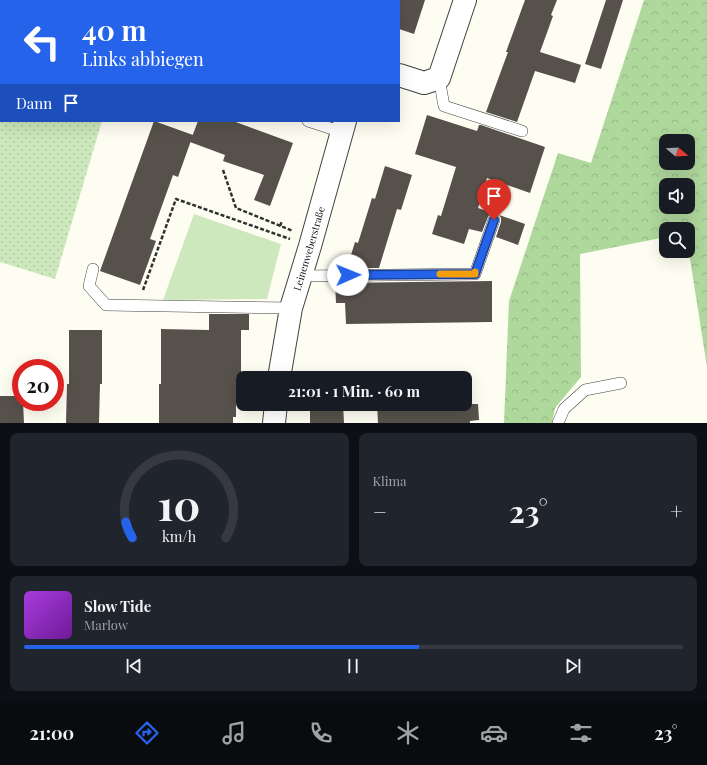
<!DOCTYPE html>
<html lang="de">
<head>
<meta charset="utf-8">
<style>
	:root { --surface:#171b24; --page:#20242c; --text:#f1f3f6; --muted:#9ea1a6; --line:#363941; --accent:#2563eb }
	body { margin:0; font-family:"Playfair Display",serif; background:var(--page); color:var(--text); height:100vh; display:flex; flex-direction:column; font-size:15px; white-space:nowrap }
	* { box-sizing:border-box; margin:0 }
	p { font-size:13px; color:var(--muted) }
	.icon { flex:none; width:22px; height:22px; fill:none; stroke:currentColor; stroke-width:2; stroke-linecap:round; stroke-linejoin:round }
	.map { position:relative; height:423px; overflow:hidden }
	.drawer { display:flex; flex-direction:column; gap:10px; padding:10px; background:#0d0f14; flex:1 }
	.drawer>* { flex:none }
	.banner { position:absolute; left:0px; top:0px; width:400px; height:122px; box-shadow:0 4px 16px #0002; background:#2563eb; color:#fff; overflow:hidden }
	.needle { width:26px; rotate:108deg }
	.controls { position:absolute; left:659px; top:134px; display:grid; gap:8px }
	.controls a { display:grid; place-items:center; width:36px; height:36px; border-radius:8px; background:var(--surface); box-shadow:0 4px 16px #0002; font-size:20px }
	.speed { position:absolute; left:12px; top:359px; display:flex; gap:8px; font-size:20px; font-weight:700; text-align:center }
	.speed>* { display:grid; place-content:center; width:52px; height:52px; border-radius:50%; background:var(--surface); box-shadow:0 4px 16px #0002; line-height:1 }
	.speed .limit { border:6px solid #d22; background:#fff; color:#111 }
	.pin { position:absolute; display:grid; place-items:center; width:34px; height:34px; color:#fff; margin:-41px -17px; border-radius:50% 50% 50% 0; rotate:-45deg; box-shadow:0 0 4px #0007 }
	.pin .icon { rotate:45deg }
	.me { position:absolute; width:44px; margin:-22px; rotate:89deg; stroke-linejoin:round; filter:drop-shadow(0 0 3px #0008) }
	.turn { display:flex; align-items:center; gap:14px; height:84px; padding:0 16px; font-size:18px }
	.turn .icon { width:52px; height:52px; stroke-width:2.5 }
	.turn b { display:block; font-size:28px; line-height:34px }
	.then { display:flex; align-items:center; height:38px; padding:0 16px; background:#0003; gap:8px; font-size:15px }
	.big { font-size:30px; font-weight:700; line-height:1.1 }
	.drawer .card { flex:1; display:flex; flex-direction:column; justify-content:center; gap:6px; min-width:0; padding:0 14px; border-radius:8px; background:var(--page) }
	.drawer .dial { align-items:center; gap:0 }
	.dial svg { height:104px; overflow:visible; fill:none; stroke:var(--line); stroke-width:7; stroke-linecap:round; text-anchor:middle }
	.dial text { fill:var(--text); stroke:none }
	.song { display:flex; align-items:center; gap:12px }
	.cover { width:48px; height:48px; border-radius:6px; background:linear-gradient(135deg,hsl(280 70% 55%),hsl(280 70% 35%)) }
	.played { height:4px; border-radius:2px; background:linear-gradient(90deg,var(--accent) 60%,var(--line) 60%) }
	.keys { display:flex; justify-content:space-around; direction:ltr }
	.heat { display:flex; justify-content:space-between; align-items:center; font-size:22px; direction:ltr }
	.drawer .tiles { flex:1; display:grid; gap:10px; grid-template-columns:1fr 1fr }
	.card:last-child { grid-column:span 2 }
	.trip { position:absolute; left:236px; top:371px; width:236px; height:40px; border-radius:8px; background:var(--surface); box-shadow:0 4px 16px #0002; font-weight:700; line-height:40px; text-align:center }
	.tabs { display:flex; height:64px; justify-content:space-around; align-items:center; background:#090b0e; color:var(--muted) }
	.tabs .icon { width:28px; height:28px }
	.tabs .on { color:var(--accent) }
	.tabs b { font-size:18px; color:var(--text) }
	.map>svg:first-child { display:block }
	.grass { fill:#cde8bc }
	.forest { fill:url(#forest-crowns); fill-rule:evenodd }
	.park { fill:url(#park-dots) }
	.building { fill:#57514b }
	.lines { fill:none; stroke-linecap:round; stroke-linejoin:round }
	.lane-casing { stroke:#424242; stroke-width:12 }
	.street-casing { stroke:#424242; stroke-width:24 }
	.path { stroke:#313131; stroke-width:2.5; stroke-dasharray:4 2; stroke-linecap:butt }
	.lane { stroke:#fff; stroke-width:11 }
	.street { stroke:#fff; stroke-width:22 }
	.route-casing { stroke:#184099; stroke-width:10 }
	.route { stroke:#2563eb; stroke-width:7 }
	.slow { stroke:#f59e0b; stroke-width:7 }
	.labels { text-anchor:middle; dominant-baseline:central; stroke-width:4; stroke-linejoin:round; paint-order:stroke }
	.street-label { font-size:10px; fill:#0f0f0f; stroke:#fff }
</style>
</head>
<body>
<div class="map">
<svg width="707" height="423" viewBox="0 0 707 423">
	<defs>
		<pattern id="forest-crowns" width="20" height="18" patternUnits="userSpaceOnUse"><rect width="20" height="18" fill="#afd89c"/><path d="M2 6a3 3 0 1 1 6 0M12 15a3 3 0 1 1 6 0" fill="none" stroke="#95b885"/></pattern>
		<pattern id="park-dots" width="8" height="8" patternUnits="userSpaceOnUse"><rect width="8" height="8" fill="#cde8bc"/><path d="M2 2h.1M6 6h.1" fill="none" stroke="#afc6a0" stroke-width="1.8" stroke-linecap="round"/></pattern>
	</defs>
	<rect width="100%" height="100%" fill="#fefdf1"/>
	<path class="grass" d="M194 214 281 244 267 299 163 300Z"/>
	<path class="forest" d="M644 0H707V367L688 246V229H666V237L580 254 581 377 555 408 552 423H504L509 301 558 153 591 163ZM666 141H688V163H666ZM666 185H688V207H666Z"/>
	<path class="park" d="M1 11V121H102L55 279 0 262V14Z"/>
	<path class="building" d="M399 0H425L414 34 399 29Z
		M525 0H557L551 15 553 16 540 52 581 65 575 83 535 71 517 122 486 112 508 52H506Z
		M606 0H623L601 69 585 64Z
		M427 115 477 131 479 125H481L545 147 530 193 487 178 478 208 493 213 490 214 488 217 482 232 469 229 464 244 432 234 438 215 441 216 456 167 415 154Z
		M154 121 193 135 178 177 173 175 150 239 156 241 140 285 100 271Z
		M198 121H233L293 143 270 206 254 200 264 175 223 161 225 155 190 142Z
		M385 166 412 175 401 210 397 209 379 268H347L355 242 358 243 372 198 375 199Z
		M499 215 525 224 518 245 496 237 501 222V218Z
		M492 281V322L346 324 345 303H336L335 283Z
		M209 314H249V330H241V377H236V417H233V423H159V384H161V329L209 330Z
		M69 330H102V384H100L99 423H66L67 384H69Z
		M0 396H21V402H23L24 423H0Z
		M310 404H343L344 423H310Z
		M377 404H478L479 420 470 421V423H378Z"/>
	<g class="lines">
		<defs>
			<path id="lane" d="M144 1V0
				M439 78 444 106 522 131
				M308 121 342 132
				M93 269 89 286 106 305 291 308
				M301 276 475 274 494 220
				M558 423 564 409 585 390 621 383"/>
			<g id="street">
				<path d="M399 75 424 83 439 78 465 0"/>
				<path id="s1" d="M279 378 291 308 310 246 345 121"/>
				<path d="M274 423 276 404"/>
			</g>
		</defs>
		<use href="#lane" class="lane-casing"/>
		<use href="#street" class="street-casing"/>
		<path class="path" d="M38 1V0
			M0 6H1
			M223 170 236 208 293 231
			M280 226 282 221
			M143 290 176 199 290 239"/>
		<use href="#lane" class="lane"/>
		<use href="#street" class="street"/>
	</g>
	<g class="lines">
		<defs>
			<path id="route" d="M348 275 475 274 494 220"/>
		</defs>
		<use href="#route" class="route-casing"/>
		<use href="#route" class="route"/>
		<path class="slow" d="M440 274H475V272"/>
	</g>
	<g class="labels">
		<g class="street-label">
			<text stroke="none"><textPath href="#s1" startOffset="133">Leinenweberstraße</textPath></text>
		</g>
	</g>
</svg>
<div class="controls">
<a><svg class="needle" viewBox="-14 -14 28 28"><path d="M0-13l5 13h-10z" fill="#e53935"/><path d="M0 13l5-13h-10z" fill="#9ea1a6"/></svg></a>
<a><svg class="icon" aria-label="sound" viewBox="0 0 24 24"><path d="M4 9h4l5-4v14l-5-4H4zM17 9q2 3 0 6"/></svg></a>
<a><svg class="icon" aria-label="search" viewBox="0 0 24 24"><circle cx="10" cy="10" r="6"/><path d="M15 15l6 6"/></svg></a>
</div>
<div class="speed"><div class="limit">20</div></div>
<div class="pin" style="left:494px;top:220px;background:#d93025"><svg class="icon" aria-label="arrive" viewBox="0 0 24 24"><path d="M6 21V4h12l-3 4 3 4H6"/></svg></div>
<svg class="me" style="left:348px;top:275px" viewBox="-20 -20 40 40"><circle r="19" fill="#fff"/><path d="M0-13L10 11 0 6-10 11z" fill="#2563eb"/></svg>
<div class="trip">21:01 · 1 Min. · 60 m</div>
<div class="banner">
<div class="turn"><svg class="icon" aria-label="left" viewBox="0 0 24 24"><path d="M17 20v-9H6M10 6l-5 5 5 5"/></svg><div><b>40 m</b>Links abbiegen</div></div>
<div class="then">Dann<svg class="icon" aria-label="arrive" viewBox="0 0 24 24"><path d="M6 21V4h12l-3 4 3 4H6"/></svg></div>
</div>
</div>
<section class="drawer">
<div class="tiles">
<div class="card dial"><svg viewBox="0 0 100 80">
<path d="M14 69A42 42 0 1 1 86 69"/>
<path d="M14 69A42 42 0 0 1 9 57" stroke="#2563eb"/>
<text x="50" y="56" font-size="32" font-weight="700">10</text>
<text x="50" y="72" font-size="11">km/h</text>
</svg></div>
<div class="card"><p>Klima</p>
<div class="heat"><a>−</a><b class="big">23°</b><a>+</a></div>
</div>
<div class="card">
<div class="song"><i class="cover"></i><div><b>Slow Tide</b><p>Marlow</p></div></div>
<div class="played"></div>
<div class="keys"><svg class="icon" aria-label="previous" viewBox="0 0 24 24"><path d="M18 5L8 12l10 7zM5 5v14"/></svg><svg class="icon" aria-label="pause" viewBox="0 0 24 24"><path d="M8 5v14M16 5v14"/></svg><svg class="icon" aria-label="next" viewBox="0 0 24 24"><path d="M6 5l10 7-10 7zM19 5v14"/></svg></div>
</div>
</div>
</section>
<nav class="tabs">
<b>21:00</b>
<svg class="icon on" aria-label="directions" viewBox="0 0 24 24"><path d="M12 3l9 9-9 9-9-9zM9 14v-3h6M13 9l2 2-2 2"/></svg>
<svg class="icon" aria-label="music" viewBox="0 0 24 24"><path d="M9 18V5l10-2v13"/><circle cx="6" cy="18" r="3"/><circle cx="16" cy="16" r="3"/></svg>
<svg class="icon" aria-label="phone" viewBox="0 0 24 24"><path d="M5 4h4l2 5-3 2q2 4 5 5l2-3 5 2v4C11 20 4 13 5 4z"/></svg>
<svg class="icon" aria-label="climate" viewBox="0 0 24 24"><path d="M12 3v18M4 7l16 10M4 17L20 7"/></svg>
<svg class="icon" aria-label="car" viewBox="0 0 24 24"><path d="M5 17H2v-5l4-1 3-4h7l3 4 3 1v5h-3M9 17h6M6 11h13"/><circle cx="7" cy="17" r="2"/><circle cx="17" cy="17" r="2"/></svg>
<svg class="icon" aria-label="filters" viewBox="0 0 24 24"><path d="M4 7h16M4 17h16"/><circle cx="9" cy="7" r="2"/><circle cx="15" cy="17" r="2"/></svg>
<b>23°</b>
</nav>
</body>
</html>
